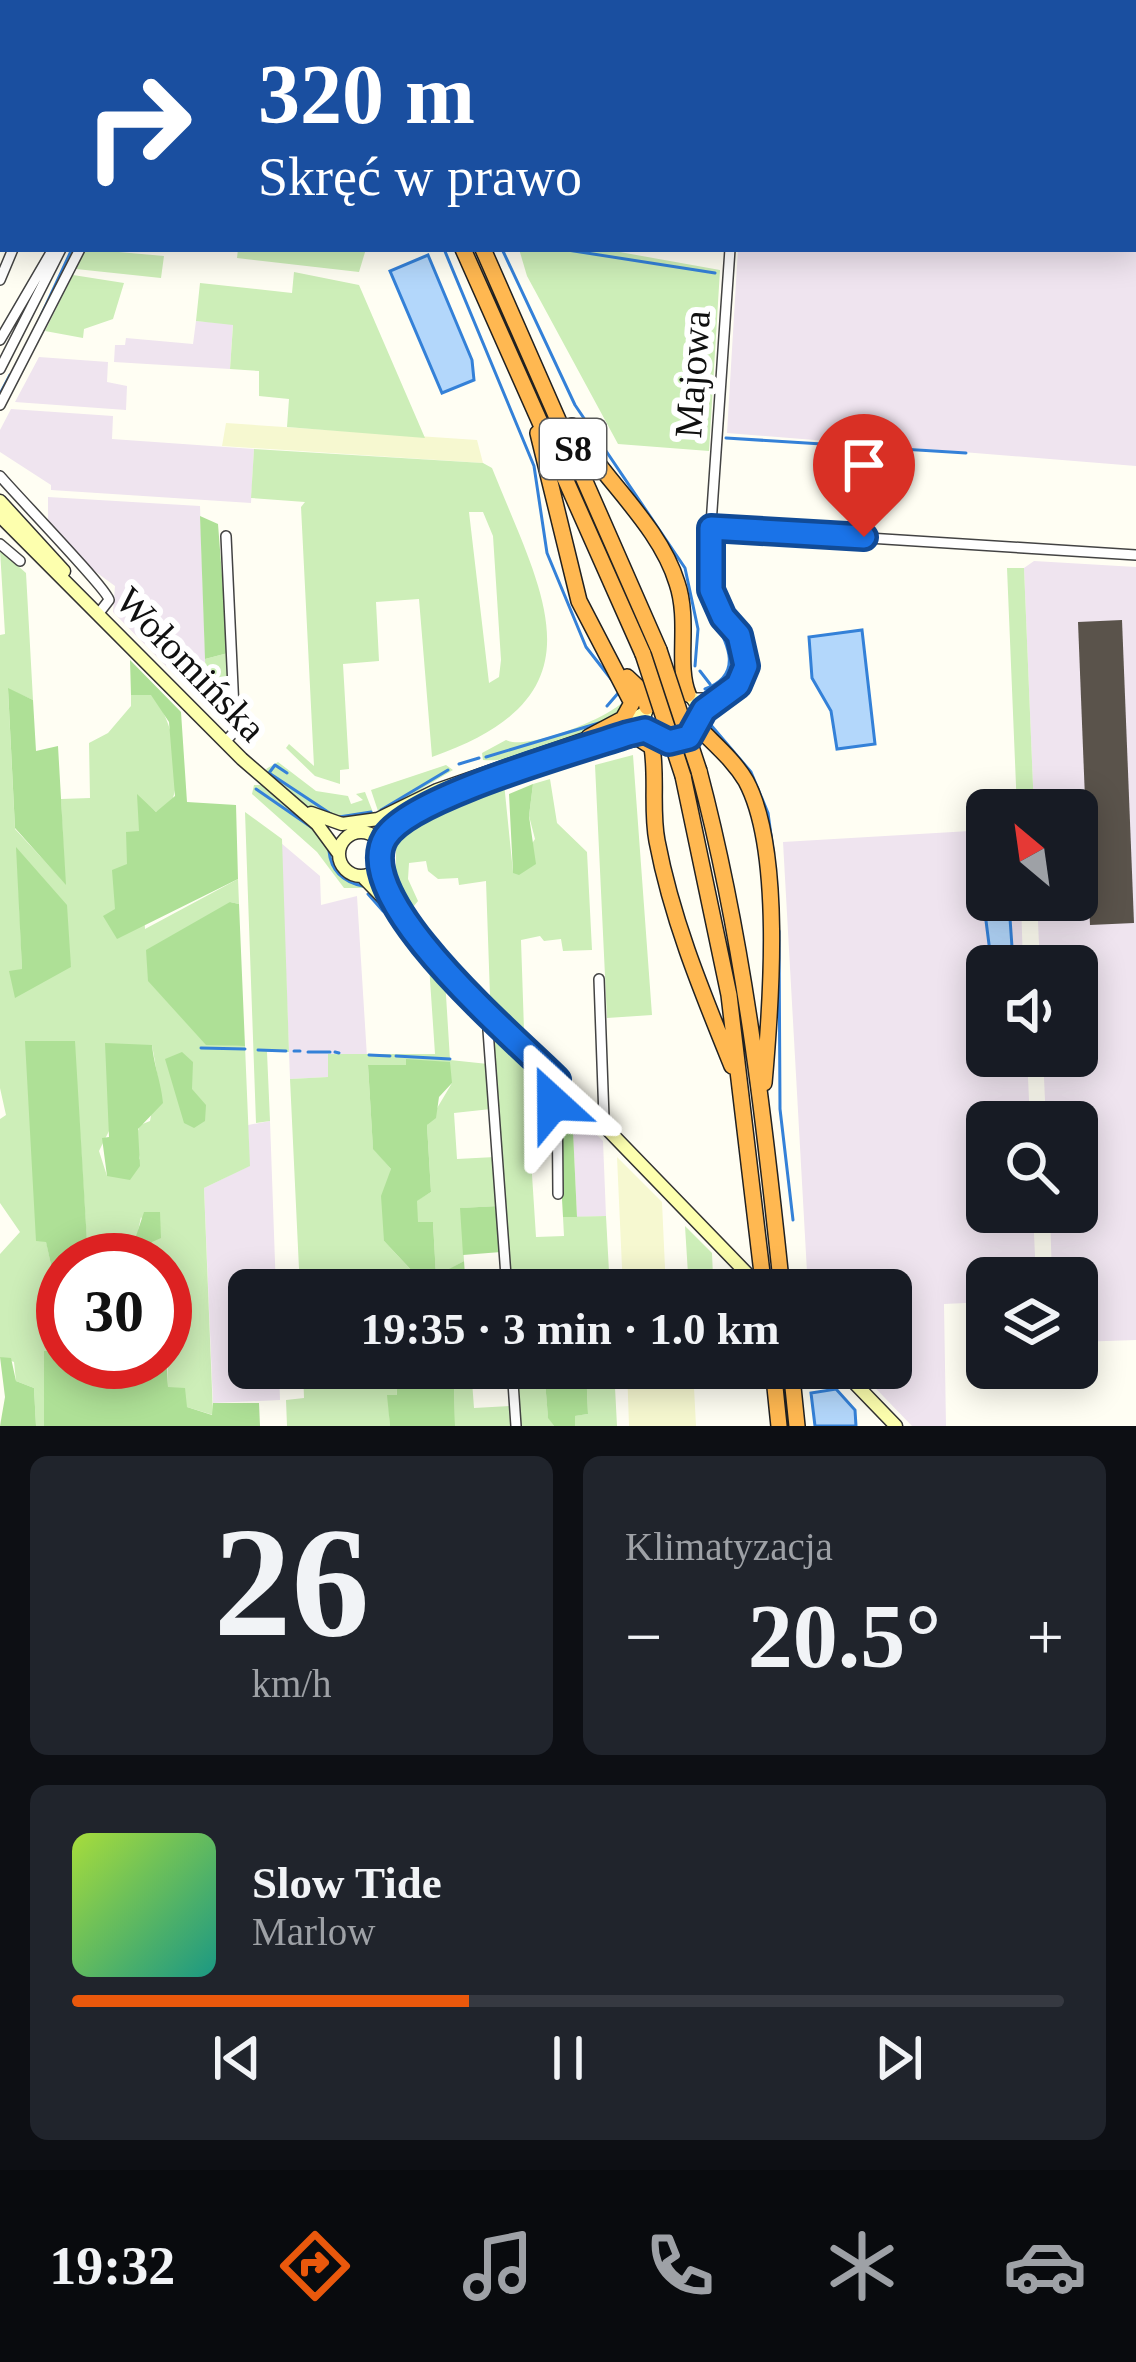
<!DOCTYPE html>
<html lang="pl">
<head>
<meta charset="utf-8">
<style>
	:root { --surface:#171b24; --page:#20242c; --text:#f1f3f6; --muted:#9ea1a6; --line:#363941; --accent:#ea580c }
	body { margin:0; font-family:"Times New Roman",serif; background:var(--page); color:var(--text); height:100vh; display:flex; flex-direction:column; font-size:45px; white-space:nowrap }
	* { box-sizing:border-box; margin:0 }
	p { font-size:39px; color:var(--muted) }
	.icon { flex:none; width:66px; height:66px; fill:none; stroke:currentColor; stroke-width:2; stroke-linecap:round; stroke-linejoin:round }
	.map { position:relative; height:1426px; overflow:hidden }
	.drawer { display:flex; flex-direction:column; gap:30px; padding:30px; background:#0d0f14; flex:1 }
	.drawer>* { flex:none }
	.top-card { position:absolute; left:0px; top:0px; width:1137px; height:252px; box-shadow:0 6px 30px #0003; background:#1a4fa0; color:#fff; overflow:hidden }
	.needle { width:78px; rotate:331deg }
	.tools { position:absolute; left:966px; top:789px; display:grid; gap:24px }
	.tools a { display:grid; place-items:center; width:132px; height:132px; border-radius:18px; background:var(--surface); box-shadow:0 6px 30px #0003; font-size:60px }
	.speed { position:absolute; left:36px; top:1233px; display:flex; gap:24px; font-size:60px; font-weight:700; text-align:center }
	.speed>* { display:grid; place-content:center; width:156px; height:156px; border-radius:50%; background:var(--surface); box-shadow:0 6px 30px #0003; line-height:1 }
	.speed .limit { border:18px solid #d22; background:#fff; color:#111 }
	.pin { position:absolute; display:grid; place-items:center; width:102px; height:102px; color:#fff; margin:-123px -51px; border-radius:50% 50% 50% 0; rotate:-45deg; box-shadow:0 0 12px #0007 }
	.pin .icon { rotate:45deg }
	.me { position:absolute; width:132px; margin:-66px; rotate:336deg; stroke-linejoin:round; filter:drop-shadow(0 0 9px #0008) }
	.turn { display:flex; align-items:center; gap:42px; height:252px; padding:0 60px; font-size:54px }
	.turn .icon { width:156px; height:156px; stroke-width:2.5 }
	.turn b { display:block; font-size:84px; line-height:102px }
	.big { font-size:90px; font-weight:700; line-height:1.1 }
	.drawer .card { flex:1; display:flex; flex-direction:column; justify-content:center; gap:18px; min-width:0; padding:0 42px; border-radius:18px; background:var(--page) }
	.drawer .dial { align-items:center; gap:0 }
	.dial b { font-size:156px; line-height:1 }
	.song { display:flex; align-items:center; gap:36px }
	.cover { width:144px; height:144px; border-radius:18px; background:linear-gradient(135deg,hsl(80 70% 55%),hsl(170 70% 35%)) }
	.played { height:12px; border-radius:6px; background:linear-gradient(90deg,var(--accent) 40%,var(--line) 40%) }
	.keys { display:flex; justify-content:space-around; direction:ltr }
	.heat { display:flex; justify-content:space-between; align-items:center; font-size:66px; direction:ltr }
	.drawer .tiles { flex:1; display:grid; gap:30px; grid-template-columns:1fr 1fr }
	.card:last-child { grid-column:span 2 }
	.trip { position:absolute; left:228px; top:1269px; width:684px; height:120px; border-radius:18px; background:var(--surface); box-shadow:0 6px 30px #0003; font-weight:700; line-height:120px; text-align:center }
	.dock { display:flex; height:192px; justify-content:space-around; align-items:center; background:#090b0e; color:var(--muted) }
	.dock .icon { width:84px; height:84px }
	.dock .selected { color:var(--accent) }
	.dock b { font-size:54px; color:var(--text) }
	.map>svg:first-child { display:block }
	.industrial { fill:#efe4ef }
	.farmland { fill:#f6f8d0 }
	.green { fill:#cdeeb8; fill-rule:evenodd }
	.forest { fill:#aee096 }
	.water { fill:#b3d7fb; stroke:#3481d8; stroke-width:3 }
	.lines { fill:none; stroke-linecap:round; stroke-linejoin:round }
	.stream { stroke:#3481d8; stroke-width:3 }
	.building { fill:#5a534b }
	.street-casing { stroke:#434343; stroke-width:12 }
	.secondary-casing { stroke:#323232; stroke-width:15 }
	.highway-casing { stroke:#212121; stroke-width:18 }
	.street { stroke:#fff; stroke-width:9 }
	.secondary { stroke:#fdffae; stroke-width:12 }
	.highway { stroke:#ffb851; stroke-width:15 }
	.highway-bridge-casing { stroke:#212121; stroke-width:18; stroke-linecap:butt }
	.highway-bridge { stroke:#ffb851; stroke-width:15 }
	.route-casing { stroke:#114b97; stroke-width:30 }
	.route { stroke:#1a73e8; stroke-width:21 }
	.labels { text-anchor:middle; dominant-baseline:central; stroke-width:12; stroke-linejoin:round; paint-order:stroke }
	.shield { fill:#fff; stroke:#585858; stroke-width:3 }
	.shield-label { font-size:36px; font-weight:bold; fill:#101010 }
	.street-label { font-size:39px; fill:#101010; stroke:#fff }
</style>
</head>
<body>
<div class="map">
<svg width="1136" height="1426" viewBox="0 0 1136 1426">
	<rect width="100%" height="100%" fill="#fffef3"/>
	<path class="industrial" d="M1136 238V466L727 433 738 249H1134Z
		M196 321 233 324 230 369 114 362 115 345H125L126 338 193 344Z
		M39 357 108 362 107 382 127 386 126 410 15 402Z
		M11 409 113 416 112 439 254 449 251 503 51 490V485L0 452V430Z
		M48 497 200 506 207 708 113 612 115 586 89 567 48 522Z
		M1034 561 1136 567V1340L1077 1342V1278H1052L1050 1212H1077V1122H1046L1043 1056H1077V966H1040L1037 900H1077V810H1034L1024 568Z
		M987 830V900H1021L1023 966H987V1056H1027L1030 1122H987V1212H1033L1036 1278H987V1302L944 1304 946 1426H912L856 1368H891V1290H808L783 842Z
		M281 843 320 876 321 905 357 896 367 1057 328 1054 329 1077 290 1079Z
		M572 1109 603 1141 606 1216 577 1217Z
		M270 1121 276 1290H249V1368H279L280 1400 213 1403 204 1188 249 1166 248 1125Z"/>
	<path class="farmland" d="M226 423 477 440 483 463 222 446Z
		M617 1157 662 1202 666 1290H623Z
		M627 1368H693L696 1426H629Z"/>
	<path class="green" d="M85 249 164 256 161 278 76 269Z
		M238 249H366L359 272 237 258Z
		M519 249H603L720 270 709 451 618 444 527 276Z
		M294 272 359 285 425 438 287 427 289 399 259 396V371L230 369 233 325 196 321 200 283 292 293Z
		M73 275 124 283 113 319 84 329 83 338 45 331Z
		M254 449 483 463 492 468C544 598 607 696 432 757L419 599 376 602 379 661 343 664 349 769 340 770V784L315 776 286 748 289 744 314 766 301 507 305 502 251 498ZM469 512H483L493 536 501 660 499 677 489 683Z
		M0 550 26 573 33 700 8 689 15 829 65 883 61 799 90 798 89 743 108 733 131 706V695L151 694C173 717 185 776 170 805L156 812 148 805 139 831 145 929 238 879 239 904 230 902 206 1044 245 1046 250 1166 204 1188 213 1415 187 1407 168 1388 165 1260H148L152 1242 141 1217 137 1236 103 1257 88 1258 74 1041 36 1241H46L53 1274 63 1285V1301L43 1302 60 1332 61 1350 44 1352V1426H36L34 1388 16 1381 14 1362 0 1357V1254L20 1232 0 1203V1119L6 1115 0 1088V635L5 634ZM17 849 71 966 15 997 22 969ZM152 1045 158 1079 150 1121 140 1125 135 1139 140 1159 107 1176 99 1151Z
		M1007 568H1024L1034 810H1017Z
		M228 653 231 724 226 727 207 708 205 659Z
		M624 701 626 709C599 732 516 764 483 760L482 753 506 740C526 751 607 719 624 701Z
		M633 755 652 1015 607 1018 595 765Z
		M278 762 316 791 348 796 351 804 363 800 356 794 365 792 374 815C339 821 281 806 266 769Z
		M446 765 453 770 379 814 371 790Z
		M550 779 557 823 587 852 592 950 563 951 561 939 544 941 540 936 521 940 524 1030 490 996 486 881 459 885 458 878 438 879 428 871 426 861 409 863 408 879 418 901 409 912 396 874V837L435 808 504 783 513 872 535 839 529 816 533 784Z
		M254 785H262L313 824 332 846 343 875 367 882 368 888H344L317 852 252 794Z
		M245 812 282 839 289 1052H267L270 1121 256 1123Z
		M429 965 445 979 450 1060 488 1064 491 1109 454 1113 457 1159 495 1157 498 1206 461 1208 464 1261 436 1277 433 1222H417L416 1201 431 1192 427 1125 452 1083 407 1065H368L373 1148 391 1169 384 1241 430 1290H300L290 1079 328 1077V1054H435Z
		M492 1028 546 1083 552 1125 529 1128 536 1237 564 1236 563 1217 606 1216 610 1290H510Z
		M685 1226 712 1253 713 1276 724 1272 737 1290H689Z
		M303 1368H395L397 1396H388L390 1426H287L286 1400 304 1398Z
		M464 1368H471L474 1408 512 1406 513 1426H455L454 1385Z
		M515 1368H544L548 1417 554 1426H520Z
		M586 1368H614L617 1426H575L574 1416 588 1414Z"/>
	<path class="forest" d="M200 516 218 524 228 653 205 659Z
		M130 660 181 712 187 802 236 805 238 879 117 939 103 916 115 909 112 870 127 864 126 832 139 831 137 794 156 812 175 796 169 722 151 695H131Z
		M8 688 33 700 36 751 58 746 66 885 15 828Z
		M533 784 529 816 536 864 519 875 513 873 509 794Z
		M16 847 67 905 71 967 15 998 9 971 22 969Z
		M230 902 239 904 245 1046 206 1045 148 981 146 950Z
		M25 1041H75L88 1258 103 1257 136 1236 144 1212H160L161 1238 152 1242 148 1260H63V1285L53 1274 46 1242 36 1241Z
		M105 1043 152 1045C154 1066 161 1082 163 1103L138 1129 140 1166 130 1180 107 1176 102 1138 109 1137Z
		M182 1052 193 1062 192 1089 206 1105 205 1121 194 1128 184 1123 165 1059Z
		M406 1059 450 1062 452 1083 439 1097 436 1118 427 1125 431 1192 417 1201 418 1222H433L436 1276 464 1261 466 1290H430L384 1241 381 1196 391 1169 373 1149 368 1065H406Z
		M556 1094 572 1109 577 1217H563Z
		M498 1206 501 1252 463 1255 460 1208Z
		M43 1301H63V1362H165V1336L168 1387 185 1388 187 1407 212 1415 213 1403H259L260 1426H44V1351L61 1350 60 1333H44Z
		M0 1357 11 1358 16 1381 34 1388 36 1426H0L5 1397Z
		M395 1368H464L454 1385 455 1426H390L387 1395H397Z
		M544 1368H586L588 1414 575 1416V1426H554L548 1418Z"/>
	<path class="water" d="M428 255 472 360 474 380 442 393 390 271Z
		M862 630 875 744 837 749 831 711 812 678 809 637Z
		M1009 904 1012 947 1003 966 991 960 985 913 986 905Z
		M836 1389 855 1410 856 1426H815L811 1393Z"/>
	<g class="lines">
		<path class="stream" d="M419 0 420 3
			M159 3 160 0
			M444 249 534 466 547 553 586 647 611 679
			M502 249 575 405 685 568 698 629 695 666
			M561 249 715 273
			M40 318 72 249
			M0 394 10 375
			M726 438 966 453
			M717 546C717 562 716 579 721 594 732 623 760 639 752 674 746 700 718 702 710 724L751 772 768 813 773 850
			M700 671 710 684
			M705 689C743 675 729 645 713 617
			M607 706 620 691
			M486 757 599 723
			M459 764 479 758
			M287 773 275 765 269 773 331 814
			M256 789 314 829
			M381 810 448 770
			M339 817 371 812
			M329 851C331 871 344 882 363 886
			M368 894 383 911
			M779 931 780 1109 793 1220
			M201 1048 245 1049
			M258 1050 286 1051
			M294 1051H300
			M308 1052H330
			M335 1052 339 1053
			M369 1055 390 1056
			M396 1056 450 1059"/>
	</g>
	<path class="building" d="M1122 620 1134 923 1090 925 1078 622Z"/>
	<g class="lines">
		<defs>
			<path id="street" d="M113 3 114 0
				M148 3 149 0
				M173 3 174 0
				M744 3V0
				M0 163H3
				M0 241 3 242
				M0 280 13 249
				M0 340 53 249
				M0 369 61 249
				M0 405 80 249
				M0 476C16 495 108 590 109 600L99 613
				M711 528 1136 555
				M0 544 20 561
				M693 698H708L731 682 738 661 708 568 730 249
				M699 715C725 687 773 673 730 626
				M225 742 235 731 226 536
				M599 979 604 1118 600 1123
				M494 1016 488 1030 507 1290
				M557 1080 558 1194
				M512 1368 516 1426"/>
			<path id="secondary" d="M0 501 64 571
				M0 516 242 759 317 824 339 854
				M645 716a27 27 0 1 1 54 0a27 27 0 1 1-54 0Z
				M615 729 646 712
				M622 736 651 732
				M311 813 342 824 378 819 437 790 596 735
				M339 854a22 22 0 1 1 44 0a22 22 0 1 1-44 0Z
				M382 848C398 797 553 760 602 743
				M362 876 763 1290
				M840 1368 896 1426"/>
			<path id="highway" d="M359 0 360 3
				M382 0 383 3
				M463 249 643 654
				M483 249 659 650
				M572 426C602 479 659 524 677 583 690 621 676 665 688 694
				M538 433 579 601 632 703 623 719 589 737
				M627 677 644 693 647 707
				M697 726C714 744 733 759 746 781 783 850 771 1005 764 1083
				M594 746 638 738 652 747C657 778 651 810 657 841 672 920 702 992 732 1066
				M699 771C744 941 764 1116 782 1290
				M683 776 729 995 764 1290
				M773 1368 779 1426
				M791 1368 797 1426"/>
		</defs>
		<use href="#street" class="street-casing"/>
		<use href="#secondary" class="secondary-casing"/>
		<use href="#highway" class="highway-casing"/>
		<use href="#street" class="street"/>
		<use href="#secondary" class="secondary"/>
		<use href="#highway" class="highway"/>
		<defs>
			<path id="highway-bridge" d="M659 650 699 771
				M643 654 683 776"/>
		</defs>
		<use href="#highway-bridge" class="highway-bridge-casing"/>
		<use href="#highway-bridge" class="highway-bridge"/>
	</g>
	<g class="lines">
		<defs>
			<path id="route" d="M553 1103 557 1080C514 1037 349 899 385 838 409 797 578 751 628 734L645 730 669 742 689 737 704 710 738 685 746 666 739 635 723 617 711 590V528L864 537"/>
		</defs>
		<use href="#route" class="route-casing"/>
		<use href="#route" class="route"/>
	</g>
	<g class="labels">
		<rect class="shield" x="540" y="419" width="66" height="60" rx="9"/>
		<g class="shield-label">
			<text x="573" y="449">S8</text>
		</g>
		<g class="street-label">
			<text transform="translate(692 374) rotate(-86)">Majowa</text>
			<text transform="translate(191 664) rotate(46)">Wołomińska</text>
		</g>
	</g>
</svg>
<div class="tools">
<a><svg class="needle" viewBox="-14 -14 28 28"><path d="M0-13l5 13h-10z" fill="#e53935"/><path d="M0 13l5-13h-10z" fill="#9ea1a6"/></svg></a>
<a><svg class="icon" aria-label="sound" viewBox="0 0 24 24"><path d="M4 9h4l5-4v14l-5-4H4zM17 9q2 3 0 6"/></svg></a>
<a><svg class="icon" aria-label="search" viewBox="0 0 24 24"><circle cx="10" cy="10" r="6"/><path d="M15 15l6 6"/></svg></a>
<a><svg class="icon" aria-label="layers" viewBox="0 0 24 24"><path d="M12 4l9 5-9 5-9-5zM3 14l9 5 9-5"/></svg></a>
</div>
<div class="speed"><div class="limit">30</div></div>
<div class="pin" style="left:864px;top:537px;background:#d93025"><svg class="icon" aria-label="arrive" viewBox="0 0 24 24"><path d="M6 21V4h12l-3 4 3 4H6"/></svg></div>
<svg class="me" style="left:553px;top:1103px" viewBox="-20 -20 40 40"><path d="M0-17L14 15 0 8-14 15z" fill="#1a73e8" stroke="#fff" stroke-width="4"/></svg>
<div class="trip">19:35 · 3 min · 1.0 km</div>
<div class="top-card">
<div class="turn"><svg class="icon" aria-label="right" viewBox="0 0 24 24"><path d="M7 20v-9h11M14 6l5 5-5 5"/></svg><div><b>320 m</b>Skręć w prawo</div></div>
</div>
</div>
<section class="drawer">
<div class="tiles">
<div class="card dial"><b>26</b><p>km/h</p></div>
<div class="card"><p>Klimatyzacja</p>
<div class="heat"><a>−</a><b class="big">20.5°</b><a>+</a></div>
</div>
<div class="card">
<div class="song"><i class="cover"></i><div><b>Slow Tide</b><p>Marlow</p></div></div>
<div class="played"></div>
<div class="keys"><svg class="icon" aria-label="previous" viewBox="0 0 24 24"><path d="M18 5L8 12l10 7zM5 5v14"/></svg><svg class="icon" aria-label="pause" viewBox="0 0 24 24"><path d="M8 5v14M16 5v14"/></svg><svg class="icon" aria-label="next" viewBox="0 0 24 24"><path d="M6 5l10 7-10 7zM19 5v14"/></svg></div>
</div>
</div>
</section>
<nav class="dock">
<b>19:32</b>
<svg class="icon selected" aria-label="directions" viewBox="0 0 24 24"><path d="M12 3l9 9-9 9-9-9zM9 14v-3h6M13 9l2 2-2 2"/></svg>
<svg class="icon" aria-label="music" viewBox="0 0 24 24"><path d="M9 18V5l10-2v13"/><circle cx="6" cy="18" r="3"/><circle cx="16" cy="16" r="3"/></svg>
<svg class="icon" aria-label="phone" viewBox="0 0 24 24"><path d="M5 4h4l2 5-3 2q2 4 5 5l2-3 5 2v4C11 20 4 13 5 4z"/></svg>
<svg class="icon" aria-label="climate" viewBox="0 0 24 24"><path d="M12 3v18M4 7l16 10M4 17L20 7"/></svg>
<svg class="icon" aria-label="car" viewBox="0 0 24 24"><path d="M5 17H2v-5l4-1 3-4h7l3 4 3 1v5h-3M9 17h6M6 11h13"/><circle cx="7" cy="17" r="2"/><circle cx="17" cy="17" r="2"/></svg>
</nav>
</body>
</html>
